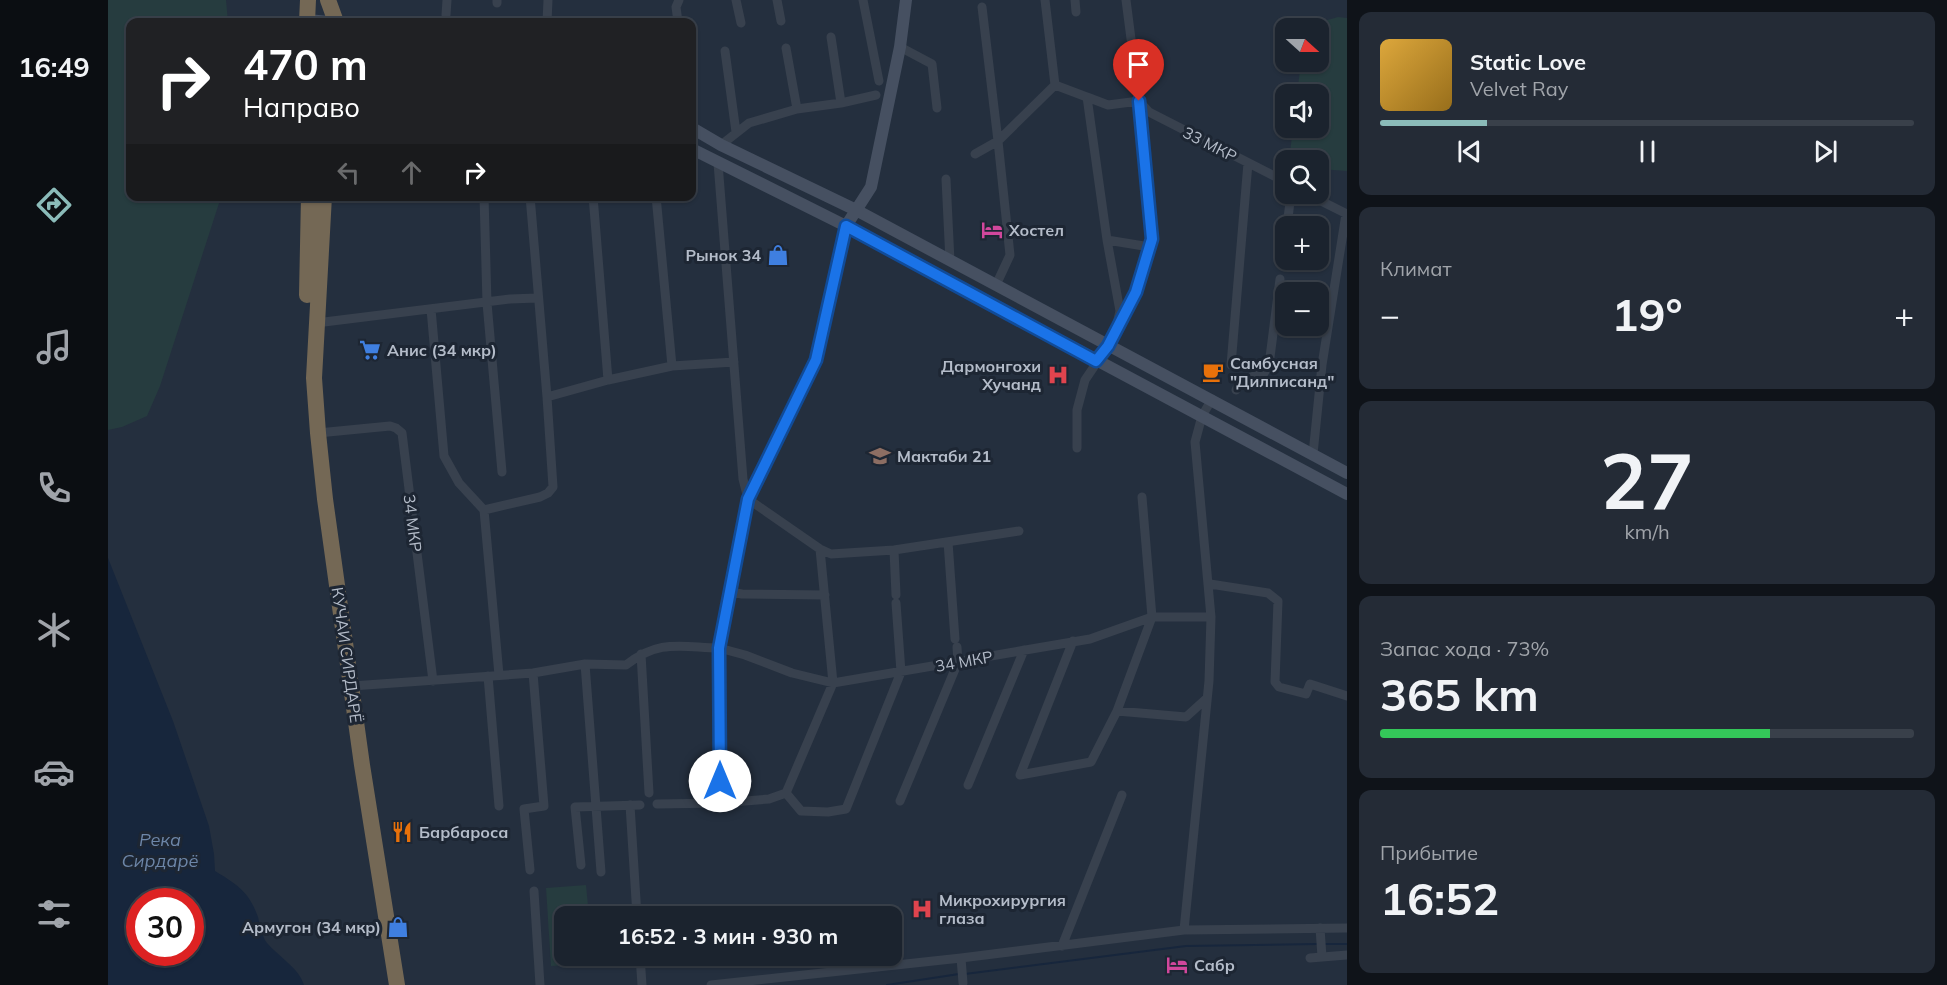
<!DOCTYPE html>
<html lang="ru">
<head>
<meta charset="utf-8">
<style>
	:root { --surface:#1b232e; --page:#242b36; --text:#f1f3f6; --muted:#a0a4aa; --line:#39404a; --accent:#8bbbb9 }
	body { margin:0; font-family:Mulish,sans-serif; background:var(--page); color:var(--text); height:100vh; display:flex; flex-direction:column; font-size:22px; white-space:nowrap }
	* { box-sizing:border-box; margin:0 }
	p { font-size:20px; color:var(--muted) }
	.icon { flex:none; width:33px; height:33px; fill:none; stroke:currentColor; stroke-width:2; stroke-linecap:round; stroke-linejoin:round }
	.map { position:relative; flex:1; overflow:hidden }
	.panel { display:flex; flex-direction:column; gap:12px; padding:12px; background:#0f1319; width:600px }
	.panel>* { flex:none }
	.hud { position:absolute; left:18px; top:18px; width:570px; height:183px; border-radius:12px; box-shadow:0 2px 4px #0004,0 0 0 2px var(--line); background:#202124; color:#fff; overflow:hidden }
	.needle { width:39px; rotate:111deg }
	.tools { position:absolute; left:1167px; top:18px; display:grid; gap:12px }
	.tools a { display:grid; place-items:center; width:54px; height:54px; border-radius:12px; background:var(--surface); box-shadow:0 2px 4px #0004,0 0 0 2px var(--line); font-size:30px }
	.speed { position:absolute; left:18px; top:888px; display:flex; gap:12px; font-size:30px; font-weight:700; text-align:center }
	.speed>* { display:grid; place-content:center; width:78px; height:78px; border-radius:50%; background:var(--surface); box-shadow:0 2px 4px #0004,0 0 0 2px var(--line); line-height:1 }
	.speed .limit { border:9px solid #d22; background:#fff; color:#111 }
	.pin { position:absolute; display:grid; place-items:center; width:51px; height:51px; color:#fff; margin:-62px -26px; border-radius:50% 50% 50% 0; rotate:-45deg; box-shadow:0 0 6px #0007 }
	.pin .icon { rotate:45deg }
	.me { position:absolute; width:66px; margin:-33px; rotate:0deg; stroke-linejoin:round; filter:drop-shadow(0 0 4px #0008) }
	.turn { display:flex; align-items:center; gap:21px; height:126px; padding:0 18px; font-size:27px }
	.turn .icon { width:78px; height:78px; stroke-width:2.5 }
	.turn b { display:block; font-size:42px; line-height:51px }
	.lanes { display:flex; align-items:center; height:57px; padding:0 18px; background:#0003; justify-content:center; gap:30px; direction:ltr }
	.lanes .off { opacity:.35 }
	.big { font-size:45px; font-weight:700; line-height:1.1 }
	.panel .card { flex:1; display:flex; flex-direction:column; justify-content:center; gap:9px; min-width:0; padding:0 21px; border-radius:12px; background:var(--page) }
	.panel .dial { align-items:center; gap:0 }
	.dial b { font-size:78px; line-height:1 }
	.song { display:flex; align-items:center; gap:18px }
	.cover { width:72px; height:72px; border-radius:9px; background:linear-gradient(135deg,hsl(40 70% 55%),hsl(40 70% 35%)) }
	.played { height:6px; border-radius:3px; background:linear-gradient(90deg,var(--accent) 20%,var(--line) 20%) }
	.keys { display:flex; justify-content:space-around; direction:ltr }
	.heat { display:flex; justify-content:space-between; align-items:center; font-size:33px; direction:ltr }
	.charge { height:9px; border-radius:4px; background:linear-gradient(90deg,#34c759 73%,var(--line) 0) }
	.trip { position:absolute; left:446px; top:906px; width:348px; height:60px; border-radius:12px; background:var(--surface); box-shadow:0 2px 4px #0004,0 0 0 2px var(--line); font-weight:700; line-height:60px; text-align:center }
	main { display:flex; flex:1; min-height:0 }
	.tab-bar { display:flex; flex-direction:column; width:108px; justify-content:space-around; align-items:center; background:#0b0e12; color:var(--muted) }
	.tab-bar .icon { width:42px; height:42px }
	.tab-bar .on { color:var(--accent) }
	.tab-bar b { font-size:27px; color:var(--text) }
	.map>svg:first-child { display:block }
	.green { fill:#263c3f }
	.water { fill:#17263c; fill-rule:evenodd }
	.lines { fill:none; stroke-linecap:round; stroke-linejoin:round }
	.stream { stroke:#17263c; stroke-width:2 }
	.street { stroke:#38414e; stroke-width:9 }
	.secondary { stroke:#465061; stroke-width:12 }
	.highway { stroke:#746855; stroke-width:16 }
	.route-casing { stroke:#114b97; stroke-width:15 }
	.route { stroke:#1a73e8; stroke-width:10 }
	.labels { text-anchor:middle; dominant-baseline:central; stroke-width:6; stroke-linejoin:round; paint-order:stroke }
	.street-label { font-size:16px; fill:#b4bcc9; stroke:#1d2633 }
	.poi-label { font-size:16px; font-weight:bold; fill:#b4bcc9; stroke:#1d2633; text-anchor:start }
	.water-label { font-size:18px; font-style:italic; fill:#6d86a8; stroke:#1d2633 }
</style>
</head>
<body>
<main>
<nav class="tab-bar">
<b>16:49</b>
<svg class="icon on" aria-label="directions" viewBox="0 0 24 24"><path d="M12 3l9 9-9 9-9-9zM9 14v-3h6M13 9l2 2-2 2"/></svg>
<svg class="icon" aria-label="music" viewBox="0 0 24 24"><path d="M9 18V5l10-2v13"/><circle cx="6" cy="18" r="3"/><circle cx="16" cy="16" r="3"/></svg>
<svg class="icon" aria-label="phone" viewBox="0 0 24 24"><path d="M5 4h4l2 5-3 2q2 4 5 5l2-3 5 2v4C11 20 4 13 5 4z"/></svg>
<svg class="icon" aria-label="climate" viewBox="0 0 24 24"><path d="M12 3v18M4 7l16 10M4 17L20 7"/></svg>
<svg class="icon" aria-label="car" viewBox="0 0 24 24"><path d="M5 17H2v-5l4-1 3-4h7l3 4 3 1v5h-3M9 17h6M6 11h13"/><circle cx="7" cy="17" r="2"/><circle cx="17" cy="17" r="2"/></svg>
<svg class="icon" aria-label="filters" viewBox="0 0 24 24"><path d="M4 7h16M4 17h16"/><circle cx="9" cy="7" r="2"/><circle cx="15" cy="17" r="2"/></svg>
</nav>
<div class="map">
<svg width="1239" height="985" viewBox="0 0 1239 985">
	<rect width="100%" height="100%" fill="#242f3e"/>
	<path class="green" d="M0 0H118L120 22H22V196L113 197 52 386 39 416 14 427 0 430Z
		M1230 17 1239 18V171L1211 169 1210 160H1181L1185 128H1210V94H1189L1193 62H1210V28H1207L1209 23Z
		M478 885 481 916H456V956H483L484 964 443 966 438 888Z"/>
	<path class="water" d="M0 558 65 721 101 826 106 854 107 871C128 884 141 891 150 917 152 925 154 937 159 943 171 957 191 968 196 985H0ZM32 902H82V952H32Z"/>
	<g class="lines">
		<path class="stream" d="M1215 944H1239
			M857 974 1078 946 1209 944
			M779 985 851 974"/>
		<path class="street" d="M628 0 633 23
			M669 0 673 21
			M755 0 771 81
			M937 0 947 85
			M967 0 968 12
			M1018 0 1031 101 1041 112 1178 182
			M389 3V0
			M874 7 890 141 902 255 888 285
			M338 15 339 0
			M439 22 440 0
			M570 22 568 7 571 0
			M723 37 733 103
			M792 47 824 64 829 108
			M617 51 628 132
			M947 85 984 99
			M689 109 733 103 768 95
			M584 115 586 129
			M613 145 641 123 689 109 678 48
			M867 154 890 141 947 85
			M610 163 635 479 640 499 712 549 723 554 786 550 911 531
			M838 179 842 261
			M1199 194 1239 214
			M376 196 379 303 394 472
			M422 196 439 397
			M485 196 500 380
			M548 196 564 366
			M1179 226 1183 194
			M999 240 1042 247
			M1175 256 1178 239
			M323 309 336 456 351 483 376 510
			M208 323 402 299 429 298
			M1123 365 1140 163
			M1161 365H1214
			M1128 390 1133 380 1156 373 1161 365 1172 279
			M210 433 282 426 288 428 294 433 325 681
			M969 448V410L977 380 1000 346 1028 292 1044 239 1031 101 1000 105 979 97 999 240 1012 311 1008 328
			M1205 454 1214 365 1238 214
			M840 542 847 639
			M786 550 788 595
			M1102 584 1160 593 1170 601 1167 682 1171 687 1198 694 1202 684 1239 696
			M622 592 634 594 717 595
			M533 654 541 793
			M477 664 493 872
			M391 675 376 510 432 497 440 493 445 487 439 397 500 380 564 366 626 362
			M380 676 391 806
			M244 686 425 673 477 664 518 665C551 639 572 647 611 648L640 499 708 360 738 226
			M1009 711 1044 617 1034 497
			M912 775 983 762 1009 711 1078 717 1099 698
			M912 775 965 641
			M860 785 916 650
			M678 793 725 683 712 549
			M792 801 850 662 849 647
			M612 803 661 799 678 793 693 811 720 812 738 809 793 672 788 603
			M549 804 612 803 611 648 637 655 684 673 725 683 982 639 1044 617H1103
			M522 805 529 916
			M473 865 467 807 532 805
			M422 870 416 809 436 806 425 673
			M426 891 432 985
			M1212 928 1214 957
			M1076 930 1101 681 1103 617 1087 442 1094 416 1104 399
			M954 946 1014 795
			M532 956 534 985
			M853 958 855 983
			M1202 958 1239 955
			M603 985 853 958 1076 930 1239 928"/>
		<path class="secondary" d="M199 20 221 22
			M584 128 613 145 748 210 1239 473
			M584 149 738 226 1239 494
			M738 226 763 187 792 47 798 0"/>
		<path class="highway" d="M220 0 228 22
			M199 22 200 0
			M216 196 206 378 210 433 217 499 254 765 289 985
			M199 295 201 196"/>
	</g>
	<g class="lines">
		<defs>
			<path id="route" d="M612 781 611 648 640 499 708 360 738 226 988 361 1000 346 1028 292 1044 239 1031 101"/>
		</defs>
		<use href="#route" class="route-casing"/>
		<use href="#route" class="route"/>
	</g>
	<defs>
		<symbol id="hotel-bare" viewBox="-9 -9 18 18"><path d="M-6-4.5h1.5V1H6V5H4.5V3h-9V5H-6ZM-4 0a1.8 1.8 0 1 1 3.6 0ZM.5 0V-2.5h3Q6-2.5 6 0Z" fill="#d1479c" stroke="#1d2633" stroke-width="2.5" paint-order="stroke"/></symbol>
		<symbol id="shop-bare" viewBox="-9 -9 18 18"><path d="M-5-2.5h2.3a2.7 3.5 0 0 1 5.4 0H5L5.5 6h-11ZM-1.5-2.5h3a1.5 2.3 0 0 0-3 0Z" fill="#3f7fe0" stroke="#1d2633" stroke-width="2.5" paint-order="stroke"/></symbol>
		<symbol id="supermarket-bare" viewBox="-9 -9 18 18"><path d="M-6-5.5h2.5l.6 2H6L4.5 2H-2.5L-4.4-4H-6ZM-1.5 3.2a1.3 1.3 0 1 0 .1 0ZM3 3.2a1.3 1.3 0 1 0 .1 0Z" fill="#3f7fe0" stroke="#1d2633" stroke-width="2.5" paint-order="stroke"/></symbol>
		<symbol id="cafe-bare" viewBox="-9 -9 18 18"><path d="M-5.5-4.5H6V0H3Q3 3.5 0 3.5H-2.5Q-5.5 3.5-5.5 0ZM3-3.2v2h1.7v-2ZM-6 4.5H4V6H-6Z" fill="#e8710a" stroke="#1d2633" stroke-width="2.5" paint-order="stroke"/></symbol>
		<symbol id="hospital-bare" viewBox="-9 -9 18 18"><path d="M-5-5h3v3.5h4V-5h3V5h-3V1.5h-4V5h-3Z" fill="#e0444e" stroke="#1d2633" stroke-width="2.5" paint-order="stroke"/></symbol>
		<symbol id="school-bare" viewBox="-9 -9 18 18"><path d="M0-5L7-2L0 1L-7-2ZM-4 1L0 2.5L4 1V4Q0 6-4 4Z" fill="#8d6e63" stroke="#1d2633" stroke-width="2.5" paint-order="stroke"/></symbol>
		<symbol id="restaurant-bare" viewBox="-9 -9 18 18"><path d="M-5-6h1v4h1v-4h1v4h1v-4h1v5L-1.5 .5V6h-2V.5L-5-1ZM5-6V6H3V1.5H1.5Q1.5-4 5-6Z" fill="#e8710a" stroke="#1d2633" stroke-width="2.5" paint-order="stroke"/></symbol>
	</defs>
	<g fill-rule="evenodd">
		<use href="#hotel-bare" x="869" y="215" width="30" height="30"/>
		<use href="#shop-bare" x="655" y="240" width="30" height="30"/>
		<use href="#supermarket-bare" x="247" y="335" width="30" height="30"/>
		<use href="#cafe-bare" x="1090" y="357" width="30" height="30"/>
		<use href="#hospital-bare" x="935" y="360" width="30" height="30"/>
		<use href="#school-bare" x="757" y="441" width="30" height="30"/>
		<use href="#restaurant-bare" x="279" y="817" width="30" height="30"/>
		<use href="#hospital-bare" x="799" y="894" width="30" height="30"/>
		<use href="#shop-bare" x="275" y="912" width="30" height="30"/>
		<use href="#hotel-bare" x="1054" y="950" width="30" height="30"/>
	</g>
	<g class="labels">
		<g class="street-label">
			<text transform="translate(1102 144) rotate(27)">33 МКР</text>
			<text transform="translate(305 523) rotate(83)">34 МКР</text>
			<text transform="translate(239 655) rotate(82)">КУЧАИ СИРДАРЁ</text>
			<text transform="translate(856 661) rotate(-10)">34 МКР</text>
		</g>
		<g class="poi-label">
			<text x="901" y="230">Хостел</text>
			<text x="653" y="255" text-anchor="end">Рынок 34</text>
			<text x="279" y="350">Анис (34 мкр)</text>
			<text x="1122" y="363">Самбусная<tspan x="1122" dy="18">"Дилписанд"</tspan></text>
			<text x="933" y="366" text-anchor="end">Дармонгохи<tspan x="933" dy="18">Хучанд</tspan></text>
			<text x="789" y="456">Мактаби 21</text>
			<text x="311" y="832">Барбароса</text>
			<text x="831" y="900">Микрохирургия<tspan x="831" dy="18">глаза</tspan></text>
			<text x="273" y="927" text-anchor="end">Армугон (34 мкр)</text>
			<text x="1086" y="965">Сабр</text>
		</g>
		<g class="water-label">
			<text x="52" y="839">Река<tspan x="52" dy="21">Сирдарё</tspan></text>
		</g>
	</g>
</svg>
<div class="tools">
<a><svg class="needle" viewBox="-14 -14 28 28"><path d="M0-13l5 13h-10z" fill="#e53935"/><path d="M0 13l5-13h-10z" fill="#a0a4aa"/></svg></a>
<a><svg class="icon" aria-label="sound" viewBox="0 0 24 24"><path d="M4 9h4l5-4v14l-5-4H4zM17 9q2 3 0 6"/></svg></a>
<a><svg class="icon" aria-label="search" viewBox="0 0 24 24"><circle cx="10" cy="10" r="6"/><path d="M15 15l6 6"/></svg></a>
<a>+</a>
<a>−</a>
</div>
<div class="speed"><div class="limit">30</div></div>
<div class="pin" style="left:1031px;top:101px;background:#d93025"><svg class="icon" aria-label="arrive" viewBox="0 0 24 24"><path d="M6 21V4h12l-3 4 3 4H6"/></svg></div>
<svg class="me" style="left:612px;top:781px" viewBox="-20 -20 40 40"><circle r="19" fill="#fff"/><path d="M0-13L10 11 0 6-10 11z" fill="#1a73e8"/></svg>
<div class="trip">16:52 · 3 мин · 930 m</div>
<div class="hud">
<div class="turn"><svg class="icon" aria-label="right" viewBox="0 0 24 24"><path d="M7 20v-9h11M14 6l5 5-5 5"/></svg><div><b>470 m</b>Направо</div></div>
<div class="lanes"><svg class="icon off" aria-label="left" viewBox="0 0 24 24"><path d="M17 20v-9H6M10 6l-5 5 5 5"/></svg><svg class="icon off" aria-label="ahead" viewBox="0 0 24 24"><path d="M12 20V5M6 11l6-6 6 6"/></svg><svg class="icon" aria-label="right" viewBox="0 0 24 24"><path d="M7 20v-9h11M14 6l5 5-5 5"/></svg></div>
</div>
</div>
<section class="panel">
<div class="card">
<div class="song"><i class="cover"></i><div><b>Static Love</b><p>Velvet Ray</p></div></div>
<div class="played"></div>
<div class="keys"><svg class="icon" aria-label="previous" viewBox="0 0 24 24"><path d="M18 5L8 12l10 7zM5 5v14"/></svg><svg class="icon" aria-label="pause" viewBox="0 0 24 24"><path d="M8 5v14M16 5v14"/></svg><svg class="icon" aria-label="next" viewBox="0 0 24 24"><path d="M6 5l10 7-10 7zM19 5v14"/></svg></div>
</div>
<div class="card"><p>Климат</p>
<div class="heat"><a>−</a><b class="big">19°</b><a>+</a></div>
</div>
<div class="card dial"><b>27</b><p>km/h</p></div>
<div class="card"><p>Запас хода · 73%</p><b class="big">365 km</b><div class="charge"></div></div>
<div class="card"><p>Прибытие</p><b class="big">16:52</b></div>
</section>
</main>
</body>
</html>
